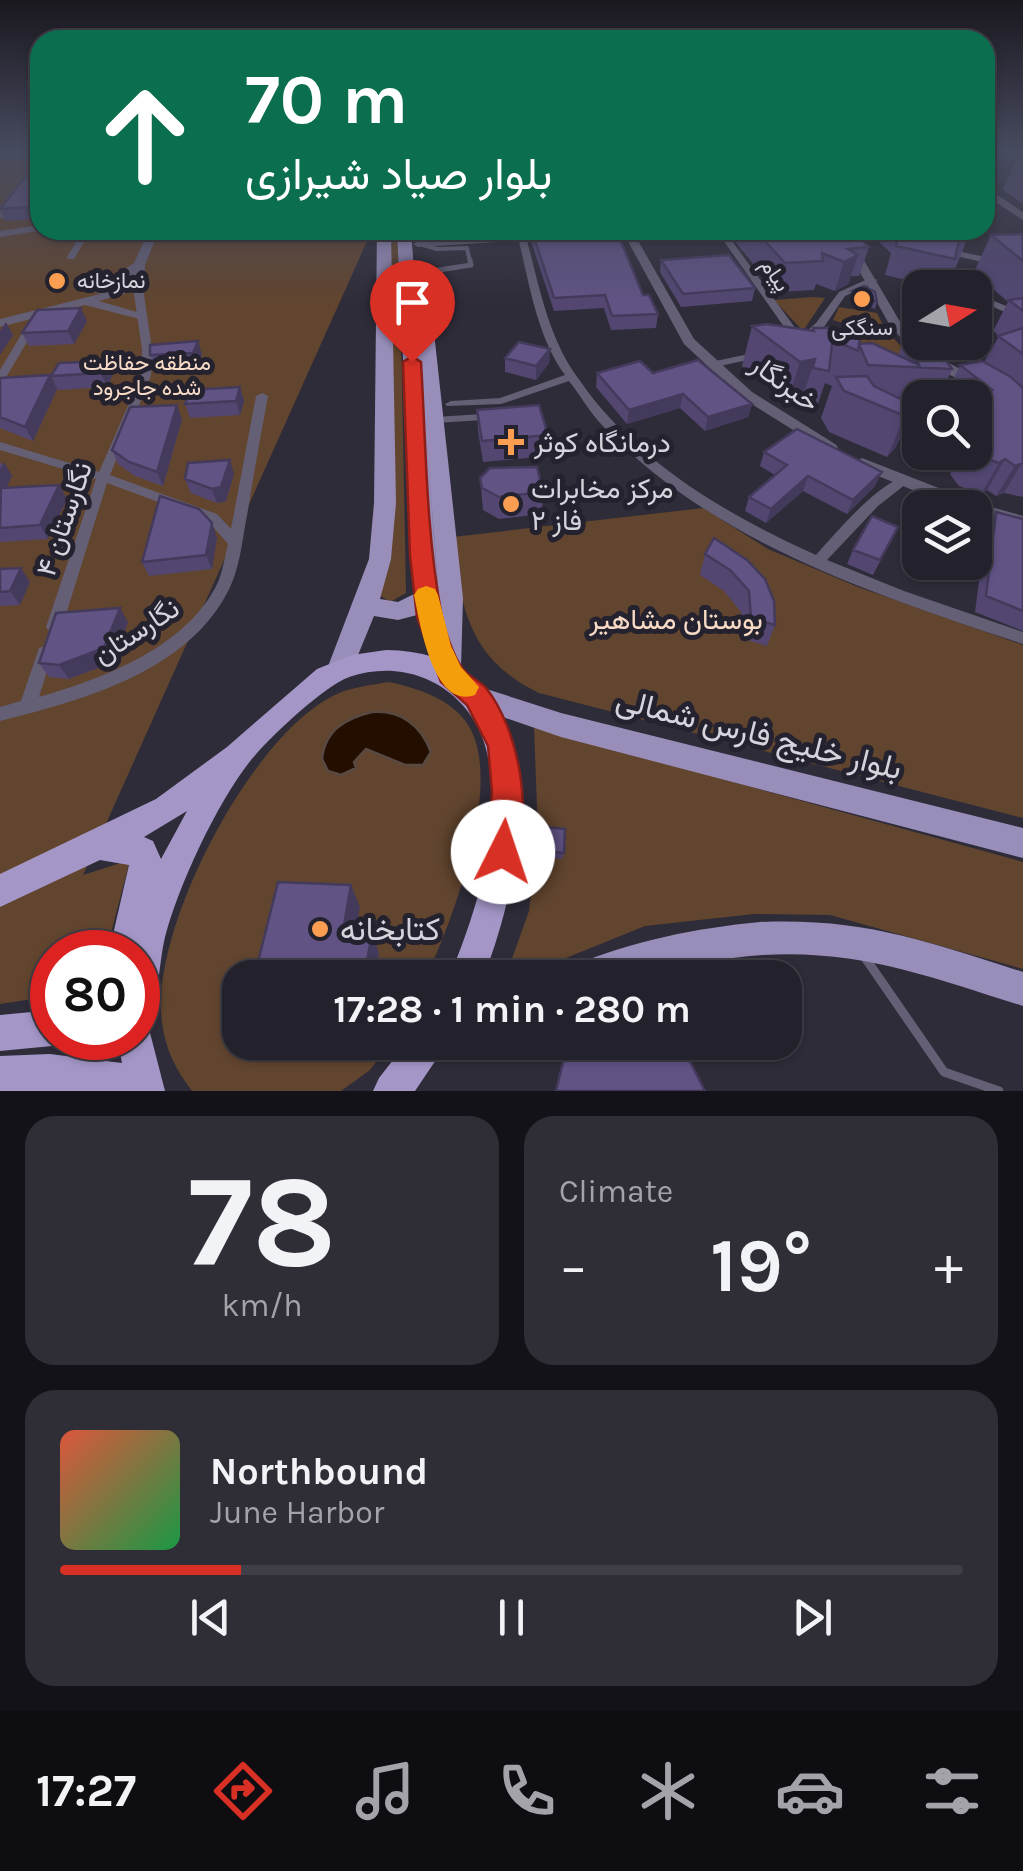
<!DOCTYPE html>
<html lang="en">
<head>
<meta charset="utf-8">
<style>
	:root { --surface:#23212b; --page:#2f2e37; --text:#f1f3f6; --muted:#a3a3a9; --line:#403e47; --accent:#d93025 }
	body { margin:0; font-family:Karla,Vazirmatn,sans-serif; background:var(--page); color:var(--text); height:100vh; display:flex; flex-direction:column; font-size:38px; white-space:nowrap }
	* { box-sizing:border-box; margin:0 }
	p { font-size:32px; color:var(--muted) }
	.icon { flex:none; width:55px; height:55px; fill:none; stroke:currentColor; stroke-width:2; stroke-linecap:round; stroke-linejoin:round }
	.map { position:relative; height:1091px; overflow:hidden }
	.panel { display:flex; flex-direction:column; gap:25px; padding:25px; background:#131218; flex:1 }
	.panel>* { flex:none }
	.hud { position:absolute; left:30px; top:30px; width:965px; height:210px; border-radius:30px; box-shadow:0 2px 8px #0004,0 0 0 2px var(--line); background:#0b6e4f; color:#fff; overflow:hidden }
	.needle { width:65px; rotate:79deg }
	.buttons { position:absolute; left:902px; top:270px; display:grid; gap:20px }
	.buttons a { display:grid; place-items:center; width:90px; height:90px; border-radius:20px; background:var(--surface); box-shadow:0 2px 8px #0004,0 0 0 2px var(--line); font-size:50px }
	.speed { position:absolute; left:30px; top:930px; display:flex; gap:20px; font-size:50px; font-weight:700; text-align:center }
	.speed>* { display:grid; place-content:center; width:130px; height:130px; border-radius:50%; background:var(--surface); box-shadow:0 2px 8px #0004,0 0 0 2px var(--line); line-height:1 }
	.speed .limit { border:15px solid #d22; background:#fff; color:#111 }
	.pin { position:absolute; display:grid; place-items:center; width:85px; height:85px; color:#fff; margin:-102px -42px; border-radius:50% 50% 50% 0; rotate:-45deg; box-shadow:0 0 10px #0007 }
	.pin .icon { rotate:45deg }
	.me { position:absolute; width:110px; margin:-55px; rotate:4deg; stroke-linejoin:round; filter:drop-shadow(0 0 8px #0008) }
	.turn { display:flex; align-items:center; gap:35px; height:210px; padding:0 50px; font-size:45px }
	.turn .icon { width:130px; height:130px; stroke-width:2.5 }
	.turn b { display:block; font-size:70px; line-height:85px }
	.big { font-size:75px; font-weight:700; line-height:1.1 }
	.panel .card { flex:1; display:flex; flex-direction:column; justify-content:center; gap:15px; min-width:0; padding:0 35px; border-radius:30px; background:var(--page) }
	.panel .dial { align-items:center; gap:0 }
	.dial b { font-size:130px; line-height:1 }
	.song { display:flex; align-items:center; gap:30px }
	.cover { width:120px; height:120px; border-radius:15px; background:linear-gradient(135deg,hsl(10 70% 55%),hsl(140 70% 35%)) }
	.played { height:10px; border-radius:5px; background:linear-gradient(90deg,var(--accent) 20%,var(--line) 20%) }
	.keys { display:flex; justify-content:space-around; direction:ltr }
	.heat { display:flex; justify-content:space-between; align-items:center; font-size:55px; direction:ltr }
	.panel .tiles { flex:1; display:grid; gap:25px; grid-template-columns:1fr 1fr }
	.card:last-child { grid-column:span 2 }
	.trip { position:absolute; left:222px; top:960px; width:580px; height:100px; border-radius:30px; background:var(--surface); box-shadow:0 2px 8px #0004,0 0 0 2px var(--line); font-weight:700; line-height:100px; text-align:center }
	.tab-bar { display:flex; height:160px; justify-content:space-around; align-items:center; background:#0e0d11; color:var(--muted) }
	.tab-bar .icon { width:70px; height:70px }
	.tab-bar .selected { color:var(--accent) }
	.tab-bar b { font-size:45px; color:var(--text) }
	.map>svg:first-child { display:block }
	.green { fill:#61452f }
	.water { fill:#230e00; stroke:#584942; stroke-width:2.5 }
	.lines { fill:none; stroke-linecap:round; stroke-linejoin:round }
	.service-far3 { stroke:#645f75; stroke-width:4 }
	.service-far2 { stroke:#645f75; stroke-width:5 }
	.service-far1 { stroke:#645f75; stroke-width:6 }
	.service { stroke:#645f75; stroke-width:9 }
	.minor { fill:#645f75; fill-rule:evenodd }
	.tertiary { fill:#645f75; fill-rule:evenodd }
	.primary { fill:#998eba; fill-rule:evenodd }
	.trunk { fill:#a497c8; fill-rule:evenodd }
	.wall { fill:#534772 }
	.shaded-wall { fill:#443a5c }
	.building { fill:#615384; stroke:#443a5c; stroke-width:2.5 }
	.route { fill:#d93025; stroke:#8d1f18; stroke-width:2.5 }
	.slow { fill:#f59e0b }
	.poi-dot { fill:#fb9e51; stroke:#25222f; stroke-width:4 }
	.labels { text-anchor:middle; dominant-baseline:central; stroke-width:10; stroke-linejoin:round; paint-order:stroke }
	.far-street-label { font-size:22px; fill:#d5d3db; stroke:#25222f }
	.far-poi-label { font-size:22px; fill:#d5d3db; stroke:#25222f; text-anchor:start }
	.far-park-label { font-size:22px; fill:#f8dbc6; stroke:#25222f }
	.street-label { font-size:28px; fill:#d5d3db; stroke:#25222f }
	.poi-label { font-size:28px; fill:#d5d3db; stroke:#25222f; text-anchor:start }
	.park-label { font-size:28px; fill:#f8dbc6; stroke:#25222f }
	.near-street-label { font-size:32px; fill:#d5d3db; stroke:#25222f }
	.near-poi-label { font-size:32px; fill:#d5d3db; stroke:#25222f; text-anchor:start }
</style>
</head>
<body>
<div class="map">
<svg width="1023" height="1091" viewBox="0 0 1023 1091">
	<rect width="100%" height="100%" fill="#2f2c39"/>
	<path class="green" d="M0 151H40V230H372L83 875 130 860 106 952H52V996L0 1004Z
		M391 230H399L406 593 390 602 376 593Z
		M813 297 825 298 803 331 774 300Z
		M839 307 877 313C891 346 923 363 953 381L833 353 843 328 848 325 833 320Z
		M703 508 768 549 858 587 1023 645V818L539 693C468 658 461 609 453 537Z
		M389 682C420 689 457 700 472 732 500 791 453 921 426 977L240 978V1042L390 1043 370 1070 341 1091H192C176 1070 165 1049 162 1022 149 931 252 732 337 694 353 687 371 685 389 682Z
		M534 727 1023 862V969L830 915 754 914 645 926 519 977 505 978 529 911 538 833Z"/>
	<path class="water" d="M372 712C401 710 421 725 431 752L423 765H405L366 749 354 762 356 768 341 775 328 771 322 759C325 730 346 718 372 712Z"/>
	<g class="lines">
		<path class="service-far3" d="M423 245 437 249 467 248 470 262"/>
		<path class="service-far2" d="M420 273 471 265 470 260"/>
		<path class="service-far1" d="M435 420 483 417"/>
		<path class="service" d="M866 959 944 1072 999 1091"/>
		<path class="minor" d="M37 162H40V169L3 218H0V211Z
			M83 230H91L74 259H68L67 257Z
			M516 230H524C536 271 543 315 563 354 570 368 579 379 588 392 646 468 730 516 816 555 833 536 883 477 906 478L908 481 906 484 878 506 827 560 904 591 1023 632V644C874 594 711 542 601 424 589 411 580 395 569 381L501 404 447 406 445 404 451 401 500 398 565 375C535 334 529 278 516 230Z
			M716 230H724L801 336 816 323 839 292 870 278 878 280 845 296 824 327 806 342 794 341Z
			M932 230H941L962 252 1023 265V271L956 256Z
			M138 285 143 288 152 349 151 376 110 475 217 514 231 529 256 396 262 393 268 396C261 434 254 472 248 510 243 534 241 562 231 585 192 671 83 700 0 721V707L21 701 39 648 45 646 51 648 53 652 39 697C102 679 188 647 218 582 223 570 225 556 228 544L207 520 107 483 62 627 59 631 54 633 49 631 46 627 96 479 0 450V442L99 472 141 376 142 349 133 288Z
			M975 293 1023 313V320L975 299Z
			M29 327 34 330 5 379 0 382V370L24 330Z
			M758 352 763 355 762 357 715 367 710 364 711 362Z"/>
		<path class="tertiary" d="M985 187 1023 212V220L985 195Z
			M40 225V230H44L0 237V231Z
			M149 230H159L145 265 144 288 99 301 147 315V321L85 305 0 327V319L132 286 133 274 101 294 91 291 134 263Z
			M591 230H632L694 339 752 392 835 444 838 447 835 450H825L742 398 684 344 624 234 418 247 413 244 418 241Z
			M829 230H840L862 257 899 320 917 340 942 359 982 381V387H972L932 365 907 346 888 322 853 260Z
			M862 458 977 503 1023 516V528L975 514V508H957L856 467 854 463Z"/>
		<path class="primary" d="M377 230H391L396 503 391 559 380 599 398 602 414 594 397 230H411L417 313 424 309 432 314 463 598 461 667 464 674 460 682 451 685 442 682 438 674 417 615 398 620 374 616 349 677 340 680 331 677 327 669 369 559 374 503ZM421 371 439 598V600Z
			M477 686 561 713 1023 828V858L561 737 468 705 464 697 468 689Z
			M760 922C865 918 925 941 1023 972V1006C933 978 860 949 763 955 722 957 683 968 643 977 620 981 591 978 567 978L572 966C632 941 696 928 760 922Z"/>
		<path class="trunk" d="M417 297 431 300 416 330H404L402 327Z
			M386 650C565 653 527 867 483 978H449C477 910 500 837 489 763 480 696 415 654 349 677 324 686 269 738 251 760 217 803 179 884 165 937 159 962 160 988 150 1011L138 1016V952H109L129 865 100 860 0 907V874L156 799 227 747 317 669 352 655ZM187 811 161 859 153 841 144 837Z
			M52 1010V1038H66L65 1041 52 1046 0 1051V1015Z
			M138 1021 148 1025 165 1091H0V1056L50 1054 122 1063 117 1038H138Z
			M407 1042H448L415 1091H373L379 1078Z"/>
	</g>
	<path class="wall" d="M0 151H35L30 158 0 159Z
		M1018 156H1023V204L1003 190Z
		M26 176 36 219 5 221 0 208Z
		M725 230H852L869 247 859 276H851L848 284 835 291 816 284 814 290 777 292Z
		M856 230H962L967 240 955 269 951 268 943 288H940L885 275 891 253 869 233Z
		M532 231 574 240 643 295 658 314 656 328 611 330 604 308 554 311 532 244Z
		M1023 234V497L1004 493 996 496 987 490 981 494 959 486 950 474 959 456 946 452H975V398H949L946 394 960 365 984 362 999 336 993 331 1008 302 974 272 991 235Z
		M661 260 755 288 752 301 681 307 660 272Z
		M852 291 877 302 875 309 850 298Z
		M87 321 74 344 29 346 22 333Z
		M752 326 812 331 813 328 833 340 859 344 898 355 906 336 952 369 939 398H920V409H914L896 447 887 457 829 432 821 418 832 386 825 383 815 412 800 409 802 399 787 403 742 366Z
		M150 345 202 354 198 366 155 369 150 355Z
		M550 349 549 363 536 380 505 372V358Z
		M107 361 113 374 107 387 58 390 51 376Z
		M597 373H653L752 404 748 417 705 431 680 408 627 424 596 387Z
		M50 375 57 389 33 441 0 428V378Z
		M240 387 244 401 240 415 190 418 185 404Z
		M477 410 548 435 547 456 483 462 478 431Z
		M182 419 163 486 135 476 118 464 112 450Z
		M764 452 875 486 847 514 803 491 766 523 745 511 749 497 775 475 760 466Z
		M0 462 12 476 6 488 59 485 67 499 48 539 0 542Z
		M234 474 226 501 217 503 191 493 185 479Z
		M480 478 543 492 542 514 499 519 483 510Z
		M923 490 920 508V546L902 540Z
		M996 512 1023 519V631L975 612 986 528Z
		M898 527 873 575 847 564 853 550Z
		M217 537 212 569 149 576 142 562Z
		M705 554 765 579 775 625 767 646 744 639 741 612 724 591 700 575Z
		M0 569 30 582 20 605 0 606Z
		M128 622 113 662 69 679 49 677 39 663Z
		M545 827 565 829 563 859 543 857Z"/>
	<path class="shaded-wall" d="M40 194V213L36 219 31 207Z
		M858 255 848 284 835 291 844 262Z
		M81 308 87 321 74 344 68 331Z
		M6 322 13 335 0 355V331Z
		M198 341 202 354 198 366 193 353Z
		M550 349 549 363 536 380V366Z
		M815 359 802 399 787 403 800 362Z
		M107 361 113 374 107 387 101 373Z
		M50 375 57 389 33 441 25 427Z
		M240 387 244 401 240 415 236 401Z
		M683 394 680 408 627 424 629 410Z
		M752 404 748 417 705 431 708 417Z
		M177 405 182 419 163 486 157 472Z
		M915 406 896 447 887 457 905 416Z
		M1005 459 987 490 981 494 999 463Z
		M230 460 234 474 226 501 217 503 212 489Z
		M4 462 12 476 3 494 0 489V469Z
		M1022 463 1004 493 996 496 1015 466Z
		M882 472 875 486 847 514 853 500Z
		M808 476 803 491 766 523 771 509Z
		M59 485 67 499 48 539 40 525Z
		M212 523 217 537 212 569 206 555Z
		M21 568 30 582 20 605 10 591Z
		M120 608 128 622 113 662 69 679 59 665Z
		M351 885 360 907 352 952 343 931Z
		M372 933 379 953 375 978H364Z"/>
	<path class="building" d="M40 175V194L31 207 0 209 26 176Z
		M570 230 574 240 620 239 643 295H649L658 314 612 316 605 295 554 298 532 231Z
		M755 230H852L869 247 848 249 858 255 844 262 822 253 823 261 785 263Z
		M900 230H962L967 240H959L955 259 896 246Z
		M1023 234V261L991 235Z
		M729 255 755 288 683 294 661 260Z
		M864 286 875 292 877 302 852 291Z
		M1023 298V311L1009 300Z
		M81 308 68 331 22 333 37 310Z
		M767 324 814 331 813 328H830L833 335 829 371 813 368 815 359 800 362 752 326Z
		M1023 328V354L998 336Z
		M844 332 860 338 859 344 872 343 919 365 906 336H920V342H934L952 369 868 365 859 344 858 351 833 340Z
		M198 341 193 353 150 355V345Z
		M519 342 550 349 536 366 505 358Z
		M698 360 752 404 708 417 683 394 629 410 597 373 640 361 653 373Z
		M107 361 101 373 51 376 59 363Z
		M982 361 1011 377 1023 388V463L1015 466 1005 459 999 463 976 455 973 452H975V398H966L992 390 960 365Z
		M50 375 25 427 0 417V378Z
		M867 376 874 386 915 406 905 416 844 391 836 377Z
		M240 387 236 401 185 404 190 390Z
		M177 405 157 472 129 462 112 450 130 407Z
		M539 405 548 435 482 441 477 410Z
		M797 429 882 472 853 500 808 476 771 509 749 497 787 465 764 452Z
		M230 460 221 487 212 489 185 479 188 463Z
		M537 467 543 492 499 497 482 488 480 478 490 468Z
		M59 485 40 525 0 528 1 488Z
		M923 490 949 499 946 508H920V529L909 525Z
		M160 496 199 509 212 523 206 555 142 562Z
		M996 512 1023 519V611L986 596Z
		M872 516 898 527 880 560 853 550Z
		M714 538 747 560 765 579 774 601 775 625 751 618 749 591 730 570 705 554Z
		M21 568 10 591 0 592V569Z
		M120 608 104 648 59 665 39 663 56 613Z
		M545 827 565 829 564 853 543 851Z
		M278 882 351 885 343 931 372 933 364 978H254Z
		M568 1042H680L705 1091H556Z"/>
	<linearGradient id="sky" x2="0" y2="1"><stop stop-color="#1a181f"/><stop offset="0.5" stop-color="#474b5f"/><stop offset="1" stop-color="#474b5f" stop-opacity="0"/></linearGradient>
	<rect width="1023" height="303" fill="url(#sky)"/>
	<path class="route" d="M412 356 421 362C426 445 426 530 441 612 444 628 453 657 463 669 469 677 480 681 486 688 519 729 534 815 514 863L503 867 492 863 487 852 492 792 488 746 467 705 441 682 417 617 410 556 403 362Z"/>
	<path class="slow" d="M426 586 435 589 438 595 451 646 461 667 479 687 475 695C433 710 420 623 414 595L418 589Z"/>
	<g class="poi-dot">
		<circle cx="57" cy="281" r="10"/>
		<circle cx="862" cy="299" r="10"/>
		<path d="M506 427h10v10h10v10h-10v10h-10v-10h-10v-10h10z"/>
		<circle cx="511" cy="504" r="10"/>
		<circle cx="320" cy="929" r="10"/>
	</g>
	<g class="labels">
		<g class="far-street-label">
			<text transform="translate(775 275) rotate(56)">پیام</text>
		</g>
		<g class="far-poi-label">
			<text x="77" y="281">نمازخانه</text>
			<text x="862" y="328" text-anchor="middle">سنگکی</text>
		</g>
		<g class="far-park-label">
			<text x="147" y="363">منطقه حفاظت<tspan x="147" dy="25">شده جاجرود</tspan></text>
		</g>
		<g class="street-label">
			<text transform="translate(785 383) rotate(36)">خبرنگار</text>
			<text transform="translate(64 519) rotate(-71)">نگارستان ۴</text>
			<text transform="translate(136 631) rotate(-33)">نگارستان</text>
		</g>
		<g class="poi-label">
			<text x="534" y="442">درمانگاه کوثر</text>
			<text x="531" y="488">مرکز مخابرات<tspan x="531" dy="32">فاز ۲</tspan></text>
		</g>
		<g class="park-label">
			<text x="676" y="619">بوستان مشاهیر</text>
		</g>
		<g class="near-street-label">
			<text transform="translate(759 734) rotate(14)">بلوار خلیج فارس شمالی</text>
		</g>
		<g class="near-poi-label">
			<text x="340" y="929">کتابخانه</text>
		</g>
	</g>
</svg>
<div class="buttons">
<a><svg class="needle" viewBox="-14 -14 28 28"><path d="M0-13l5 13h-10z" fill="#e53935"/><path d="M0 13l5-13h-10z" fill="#a3a3a9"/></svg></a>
<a><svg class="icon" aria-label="search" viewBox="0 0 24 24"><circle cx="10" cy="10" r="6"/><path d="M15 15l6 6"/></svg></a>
<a><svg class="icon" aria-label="layers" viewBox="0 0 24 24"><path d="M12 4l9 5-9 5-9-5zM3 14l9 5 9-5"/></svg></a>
</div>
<div class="speed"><div class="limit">80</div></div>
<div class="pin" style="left:412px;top:362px;background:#d93025"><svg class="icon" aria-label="arrive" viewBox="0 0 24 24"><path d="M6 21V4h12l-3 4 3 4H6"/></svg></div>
<svg class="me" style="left:503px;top:852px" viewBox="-20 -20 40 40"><circle r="19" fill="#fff"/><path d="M0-13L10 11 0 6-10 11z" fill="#d93025"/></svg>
<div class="trip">17:28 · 1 min · 280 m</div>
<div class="hud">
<div class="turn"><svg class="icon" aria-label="ahead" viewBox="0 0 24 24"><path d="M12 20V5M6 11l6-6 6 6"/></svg><div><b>70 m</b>بلوار صیاد شیرازی</div></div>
</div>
</div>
<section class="panel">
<div class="tiles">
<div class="card dial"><b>78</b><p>km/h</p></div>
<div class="card"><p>Climate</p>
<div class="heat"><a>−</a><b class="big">19°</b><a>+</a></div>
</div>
<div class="card">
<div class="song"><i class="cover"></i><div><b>Northbound</b><p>June Harbor</p></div></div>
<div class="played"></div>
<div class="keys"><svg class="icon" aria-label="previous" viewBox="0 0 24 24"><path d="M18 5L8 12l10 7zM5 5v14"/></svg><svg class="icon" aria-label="pause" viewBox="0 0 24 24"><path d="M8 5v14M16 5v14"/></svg><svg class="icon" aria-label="next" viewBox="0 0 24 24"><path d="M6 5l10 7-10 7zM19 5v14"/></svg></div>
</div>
</div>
</section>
<nav class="tab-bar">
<b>17:27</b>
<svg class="icon selected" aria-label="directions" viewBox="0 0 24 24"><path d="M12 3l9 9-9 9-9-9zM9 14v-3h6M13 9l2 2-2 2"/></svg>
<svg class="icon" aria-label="music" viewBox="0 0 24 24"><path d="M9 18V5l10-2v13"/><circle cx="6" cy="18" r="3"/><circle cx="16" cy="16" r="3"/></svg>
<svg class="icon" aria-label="phone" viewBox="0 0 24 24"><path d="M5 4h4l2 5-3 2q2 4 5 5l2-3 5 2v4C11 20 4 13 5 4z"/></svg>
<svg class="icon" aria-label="climate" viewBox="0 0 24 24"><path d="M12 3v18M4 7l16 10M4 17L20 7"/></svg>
<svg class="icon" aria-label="car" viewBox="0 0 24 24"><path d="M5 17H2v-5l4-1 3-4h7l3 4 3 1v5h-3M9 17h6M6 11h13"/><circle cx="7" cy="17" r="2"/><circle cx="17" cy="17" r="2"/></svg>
<svg class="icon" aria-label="filters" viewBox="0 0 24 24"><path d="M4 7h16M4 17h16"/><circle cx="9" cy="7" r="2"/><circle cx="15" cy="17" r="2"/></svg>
</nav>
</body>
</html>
